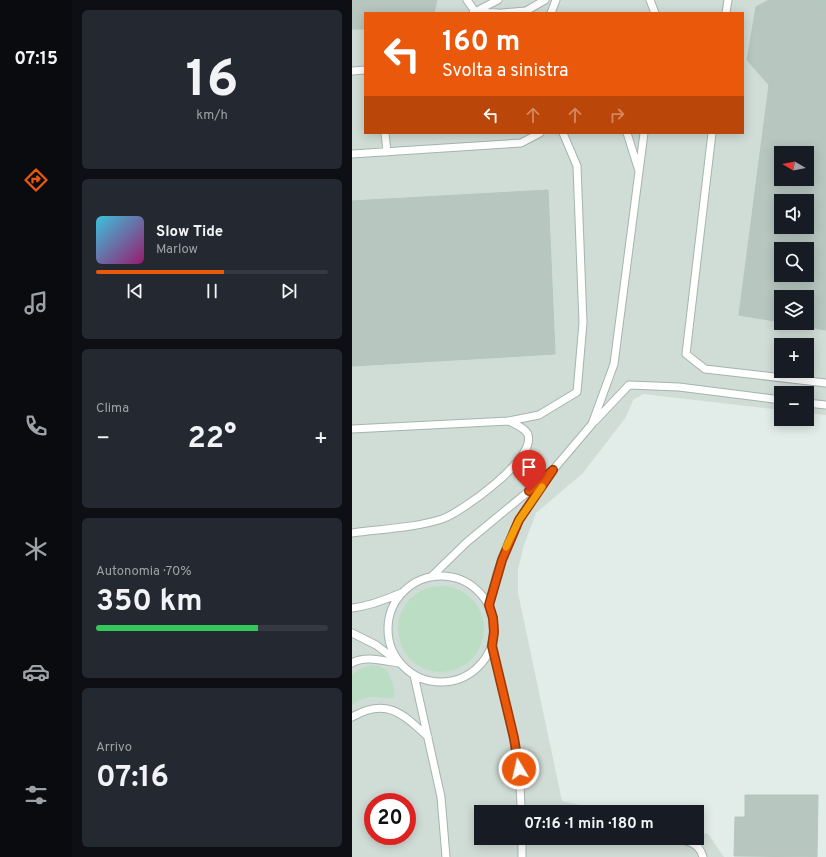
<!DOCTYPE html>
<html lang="it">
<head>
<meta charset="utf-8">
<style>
	:root { --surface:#171b24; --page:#242831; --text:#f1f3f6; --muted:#9ea1a6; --line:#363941; --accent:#ea580c }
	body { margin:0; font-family:Overpass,sans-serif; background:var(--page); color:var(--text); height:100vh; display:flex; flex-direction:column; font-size:15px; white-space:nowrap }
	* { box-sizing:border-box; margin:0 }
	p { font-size:13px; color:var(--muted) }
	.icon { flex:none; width:22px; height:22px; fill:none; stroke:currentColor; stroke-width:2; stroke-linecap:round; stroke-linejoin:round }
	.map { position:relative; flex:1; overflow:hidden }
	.drawer { display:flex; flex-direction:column; gap:10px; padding:10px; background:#0d0f14; width:280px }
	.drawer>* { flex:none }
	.top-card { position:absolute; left:12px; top:12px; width:380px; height:122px; border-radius:0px; box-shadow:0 2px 10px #0003; background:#ea580c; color:#fff; overflow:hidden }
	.needle { width:26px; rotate:280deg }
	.controls { position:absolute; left:422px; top:146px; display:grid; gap:8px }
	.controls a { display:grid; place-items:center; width:40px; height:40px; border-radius:0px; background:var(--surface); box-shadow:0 2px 10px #0003; font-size:20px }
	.speed { position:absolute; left:12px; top:793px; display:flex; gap:8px; font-size:20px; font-weight:700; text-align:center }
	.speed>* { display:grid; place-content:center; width:52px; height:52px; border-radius:50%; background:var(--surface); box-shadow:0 2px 10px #0003; line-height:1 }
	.speed .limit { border:6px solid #d22; background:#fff; color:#111 }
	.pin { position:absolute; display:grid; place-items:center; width:34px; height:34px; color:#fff; margin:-41px -17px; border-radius:50% 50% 50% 0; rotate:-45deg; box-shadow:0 0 4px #0007 }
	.pin .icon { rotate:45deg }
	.me { position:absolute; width:44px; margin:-22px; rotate:351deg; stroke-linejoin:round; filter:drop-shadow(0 0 3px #0008) }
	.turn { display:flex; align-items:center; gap:14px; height:84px; padding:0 12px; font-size:18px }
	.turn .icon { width:52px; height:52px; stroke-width:2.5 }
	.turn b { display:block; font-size:28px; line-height:34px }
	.lanes { display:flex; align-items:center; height:38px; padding:0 12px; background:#0003; justify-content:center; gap:20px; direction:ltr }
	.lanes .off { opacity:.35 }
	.big { font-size:30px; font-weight:700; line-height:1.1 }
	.drawer .card { flex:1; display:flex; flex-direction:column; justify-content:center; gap:6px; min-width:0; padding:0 14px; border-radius:6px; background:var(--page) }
	.drawer .dial { align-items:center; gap:0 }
	.dial b { font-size:52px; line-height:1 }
	.song { display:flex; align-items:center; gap:12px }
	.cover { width:48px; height:48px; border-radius:6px; background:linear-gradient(135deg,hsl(190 70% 55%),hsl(320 70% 35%)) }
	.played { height:4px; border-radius:2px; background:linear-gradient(90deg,var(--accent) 55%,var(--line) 55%) }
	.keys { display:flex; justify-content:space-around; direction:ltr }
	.heat { display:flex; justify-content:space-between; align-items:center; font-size:22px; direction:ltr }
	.charge { height:6px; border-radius:3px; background:linear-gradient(90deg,#34c759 70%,var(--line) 0) }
	.trip { position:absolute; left:122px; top:805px; width:230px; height:40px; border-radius:0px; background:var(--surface); box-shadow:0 2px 10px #0003; font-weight:700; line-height:40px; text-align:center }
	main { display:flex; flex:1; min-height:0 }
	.tab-bar { display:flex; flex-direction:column; width:72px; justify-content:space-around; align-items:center; background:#090b0e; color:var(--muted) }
	.tab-bar .icon { width:28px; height:28px }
	.tab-bar .selected { color:var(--accent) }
	.tab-bar b { font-size:18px; color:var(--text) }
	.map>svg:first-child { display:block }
	.built { fill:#d0dcd6; fill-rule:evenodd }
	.green { fill:#bbddc4 }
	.building { fill:#b7c7c0; stroke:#b4c6be; fill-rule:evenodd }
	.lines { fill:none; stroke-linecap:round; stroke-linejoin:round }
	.lane-casing { stroke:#a5b4af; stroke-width:9 }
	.lane { stroke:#fff; stroke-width:7 }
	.route-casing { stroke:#983908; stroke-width:10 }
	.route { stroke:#ea580c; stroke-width:7 }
	.slow { stroke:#f59e0b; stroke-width:7 }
</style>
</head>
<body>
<main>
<nav class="tab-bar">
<b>07:15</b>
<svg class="icon selected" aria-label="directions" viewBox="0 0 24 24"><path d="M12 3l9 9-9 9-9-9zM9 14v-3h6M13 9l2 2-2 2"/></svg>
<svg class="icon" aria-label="music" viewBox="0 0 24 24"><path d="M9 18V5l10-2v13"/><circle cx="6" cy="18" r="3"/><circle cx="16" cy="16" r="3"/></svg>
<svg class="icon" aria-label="phone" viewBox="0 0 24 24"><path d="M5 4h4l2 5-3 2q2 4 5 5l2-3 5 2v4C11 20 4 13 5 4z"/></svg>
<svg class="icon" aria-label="climate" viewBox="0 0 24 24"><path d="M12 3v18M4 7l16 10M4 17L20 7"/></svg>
<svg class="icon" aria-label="car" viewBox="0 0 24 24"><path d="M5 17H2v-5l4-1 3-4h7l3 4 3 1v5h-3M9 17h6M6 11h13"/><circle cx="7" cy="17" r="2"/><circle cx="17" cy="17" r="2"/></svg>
<svg class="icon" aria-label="filters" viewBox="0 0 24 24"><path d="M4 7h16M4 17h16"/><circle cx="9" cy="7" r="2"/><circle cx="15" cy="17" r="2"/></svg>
</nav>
<section class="drawer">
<div class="card dial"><b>16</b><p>km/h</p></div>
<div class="card">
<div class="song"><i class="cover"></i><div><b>Slow Tide</b><p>Marlow</p></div></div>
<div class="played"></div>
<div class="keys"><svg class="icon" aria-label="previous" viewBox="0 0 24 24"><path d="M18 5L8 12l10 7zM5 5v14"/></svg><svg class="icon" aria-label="pause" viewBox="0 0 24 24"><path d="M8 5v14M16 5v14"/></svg><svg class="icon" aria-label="next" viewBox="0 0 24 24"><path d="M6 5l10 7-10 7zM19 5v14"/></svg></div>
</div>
<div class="card"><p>Clima</p>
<div class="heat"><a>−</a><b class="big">22°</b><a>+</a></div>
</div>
<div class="card"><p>Autonomia · 70%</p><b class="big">350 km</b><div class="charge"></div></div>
<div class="card"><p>Arrivo</p><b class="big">07:16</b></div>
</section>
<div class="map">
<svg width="474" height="857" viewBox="0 0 474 857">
	<rect width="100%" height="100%" fill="#e2ece8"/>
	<path class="built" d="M0 0H474V415L455 413V393H429V410L291 394 281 400 274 417 231 473 184 513 172 545 166 569V593L210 801 260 812H129V838H345V831L356 834 372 857H0ZM13 13H391V133H13ZM429 153H455V179H429ZM429 201H455V227H429ZM429 249H455V275H429ZM429 297H455V323H429ZM429 345H455V371H429ZM21 802H55V836H21Z"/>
	<path class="green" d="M46 629a43 43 0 1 1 86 0a43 43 0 1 1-86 0Z
		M19 665C25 666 31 666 35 671 39 677 44 691 42 697 37 700 32 697 26 697 16 696 8 699 0 705V675L8 669Z"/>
	<path class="building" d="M0 0H85L82 13H13V29H0Z
		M417 0H474V330L455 327V297H429V322L387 315 417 85 395 60 404 7ZM429 153H455V179H429ZM429 201H455V227H429ZM429 249H455V275H429Z
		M196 190 203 354 0 366V201Z
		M393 795H466L465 857 382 856 383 817H393Z"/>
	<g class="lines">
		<defs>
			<path id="lane" d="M115 0 124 13
				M298 0 303 13
				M125 12 146 13
				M121 13 146 0
				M150 13 174 11 193 0
				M199 13 204 0
				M374 13 376 0
				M0 71 13 70
				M33 133 35 152
				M275 133 287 171
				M360 133 334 354 353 369 474 383
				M0 154 169 143 188 133
				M455 403 474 405
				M243 421 277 385 327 387 429 400
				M0 429 157 421 187 415 225 392 231 323 225 166 211 133
				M0 533C29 529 62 528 90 519 110 512 184 459 176 435 174 428 162 424 157 421
				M36 629a53 53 0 1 1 106 0a53 53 0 1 1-106 0Z
				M80 576 115 542 195 476
				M137 605 145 573 155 546 167 520 201 470 240 424 262 364 292 133
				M0 608C18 606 33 600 49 593
				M0 633 24 645 44 660
				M140 646C153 701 169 755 169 812
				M0 663C13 655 32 661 47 663
				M62 675 89 797 94 857
				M0 717C35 697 51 714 76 737
				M170 838V857
				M310 838C326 840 346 838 351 857"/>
		</defs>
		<use href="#lane" class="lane-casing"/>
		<use href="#lane" class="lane"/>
	</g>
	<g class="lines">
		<defs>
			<path id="route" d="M167 769 162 738 140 646 142 632 141 618 137 605 150 560 167 520 201 470 177 491"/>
		</defs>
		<use href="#route" class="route-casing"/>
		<use href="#route" class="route"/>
		<path class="slow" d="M154 547 167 520 190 487"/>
	</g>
</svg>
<div class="controls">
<a><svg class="needle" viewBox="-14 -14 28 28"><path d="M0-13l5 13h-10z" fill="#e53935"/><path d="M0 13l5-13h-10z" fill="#9ea1a6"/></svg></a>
<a><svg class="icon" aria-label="sound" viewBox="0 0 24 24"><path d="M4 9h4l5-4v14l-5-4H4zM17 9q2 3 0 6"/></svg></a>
<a><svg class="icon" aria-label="search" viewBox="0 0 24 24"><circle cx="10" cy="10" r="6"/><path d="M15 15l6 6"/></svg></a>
<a><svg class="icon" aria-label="layers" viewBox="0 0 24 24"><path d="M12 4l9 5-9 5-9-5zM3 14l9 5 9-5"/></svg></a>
<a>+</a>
<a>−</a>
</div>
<div class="speed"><div class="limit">20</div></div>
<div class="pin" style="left:177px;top:491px;background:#d93025"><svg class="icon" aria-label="arrive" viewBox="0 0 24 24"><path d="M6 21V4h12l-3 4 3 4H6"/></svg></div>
<svg class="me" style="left:167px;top:769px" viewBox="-20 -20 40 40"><circle r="17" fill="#ea580c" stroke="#fff" stroke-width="3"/><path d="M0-11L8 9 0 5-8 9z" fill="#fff"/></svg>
<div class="trip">07:16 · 1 min · 180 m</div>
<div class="top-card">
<div class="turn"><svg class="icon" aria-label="left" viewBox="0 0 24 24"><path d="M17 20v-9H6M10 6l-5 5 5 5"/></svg><div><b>160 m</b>Svolta a sinistra</div></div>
<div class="lanes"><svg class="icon" aria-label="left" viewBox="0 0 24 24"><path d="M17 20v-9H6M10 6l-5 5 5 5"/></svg><svg class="icon off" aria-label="ahead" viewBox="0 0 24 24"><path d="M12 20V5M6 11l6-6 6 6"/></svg><svg class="icon off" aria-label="ahead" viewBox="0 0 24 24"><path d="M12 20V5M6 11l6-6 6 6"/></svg><svg class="icon off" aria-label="right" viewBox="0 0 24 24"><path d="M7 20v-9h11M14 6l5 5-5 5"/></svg></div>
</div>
</div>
</main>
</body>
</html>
